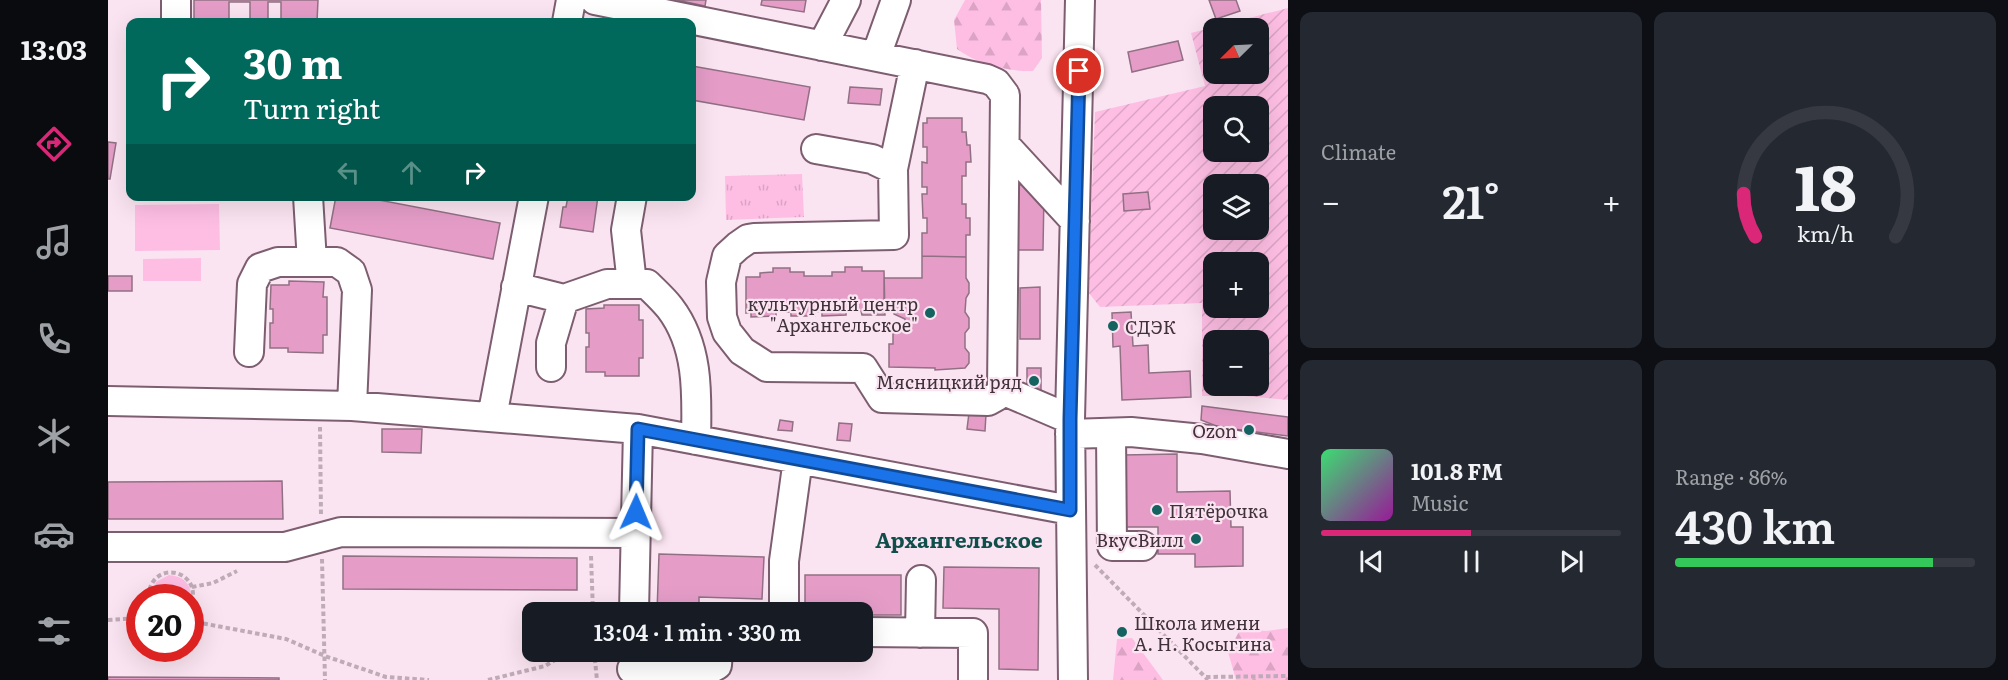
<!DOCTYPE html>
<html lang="en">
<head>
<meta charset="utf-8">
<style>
	:root { --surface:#171b24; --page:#242831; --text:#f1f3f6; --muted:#9ea1a6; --line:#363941; --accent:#db2777 }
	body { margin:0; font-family:Literata,serif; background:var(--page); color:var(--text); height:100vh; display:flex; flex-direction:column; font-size:22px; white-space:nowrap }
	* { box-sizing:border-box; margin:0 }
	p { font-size:20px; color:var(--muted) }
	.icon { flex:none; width:33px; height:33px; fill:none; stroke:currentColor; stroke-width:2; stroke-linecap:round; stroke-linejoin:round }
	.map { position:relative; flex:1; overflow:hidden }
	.drawer { display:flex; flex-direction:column; gap:12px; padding:12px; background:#0d0f14; width:720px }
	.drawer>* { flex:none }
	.top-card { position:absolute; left:18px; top:18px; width:570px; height:183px; border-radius:12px; box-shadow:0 6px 24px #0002; background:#00695c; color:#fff; overflow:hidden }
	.needle { width:39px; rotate:246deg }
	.controls { position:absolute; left:1095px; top:18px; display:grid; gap:12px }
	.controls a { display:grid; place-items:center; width:66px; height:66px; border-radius:12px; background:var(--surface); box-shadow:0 6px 24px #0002; font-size:30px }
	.speed { position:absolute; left:18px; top:584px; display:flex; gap:12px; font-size:30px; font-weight:700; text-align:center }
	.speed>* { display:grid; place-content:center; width:78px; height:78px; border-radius:50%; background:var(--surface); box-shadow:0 6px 24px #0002; line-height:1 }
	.speed .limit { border:9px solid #d22; background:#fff; color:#111 }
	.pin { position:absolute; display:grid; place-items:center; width:51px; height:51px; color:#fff; margin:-26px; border:3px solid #fff; border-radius:50%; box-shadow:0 2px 6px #0007 }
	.me { position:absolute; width:66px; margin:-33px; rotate:1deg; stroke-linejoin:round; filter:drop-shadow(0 0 4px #0008) }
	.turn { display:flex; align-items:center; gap:21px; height:126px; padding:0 18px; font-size:27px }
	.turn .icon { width:78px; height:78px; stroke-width:2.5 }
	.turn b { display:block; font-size:42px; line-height:51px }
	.lanes { display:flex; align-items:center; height:57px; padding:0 18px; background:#0003; justify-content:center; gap:30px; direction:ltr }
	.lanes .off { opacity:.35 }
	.big { font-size:45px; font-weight:600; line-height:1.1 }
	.drawer .tile { flex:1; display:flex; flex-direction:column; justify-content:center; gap:9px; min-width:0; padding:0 21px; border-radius:12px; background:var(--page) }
	.drawer .dial { align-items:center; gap:0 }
	.dial svg { height:156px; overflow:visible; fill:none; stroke:var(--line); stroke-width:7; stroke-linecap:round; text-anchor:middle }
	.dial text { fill:var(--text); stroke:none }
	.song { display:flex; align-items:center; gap:18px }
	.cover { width:72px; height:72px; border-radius:9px; background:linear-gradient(135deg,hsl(140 70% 55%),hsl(300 70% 35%)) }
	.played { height:6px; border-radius:3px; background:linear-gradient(90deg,var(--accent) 50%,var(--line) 50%) }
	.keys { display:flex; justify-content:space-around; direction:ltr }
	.heat { display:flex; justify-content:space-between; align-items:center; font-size:33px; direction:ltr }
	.charge { height:9px; border-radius:4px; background:linear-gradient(90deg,#34c759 86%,var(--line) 0) }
	.drawer .tiles { flex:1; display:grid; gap:12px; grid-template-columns:repeat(2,1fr) }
	.trip { position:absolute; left:414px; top:602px; width:351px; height:60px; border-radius:12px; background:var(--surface); box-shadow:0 6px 24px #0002; font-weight:600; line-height:60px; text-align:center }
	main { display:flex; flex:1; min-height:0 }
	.tab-bar { display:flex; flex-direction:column; width:108px; justify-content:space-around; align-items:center; background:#090b0e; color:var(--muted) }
	.tab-bar .icon { width:42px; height:42px }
	.tab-bar .active { color:var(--accent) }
	.tab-bar b { font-size:27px; color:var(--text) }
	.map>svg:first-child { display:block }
	.grass { fill:#febee4 }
	.forest { fill:url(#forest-firs) }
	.park { fill:url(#park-tufts) }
	.garden { fill:url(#garden-furrows); fill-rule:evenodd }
	.building { fill:#e59dc8; stroke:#917083; stroke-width:1.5 }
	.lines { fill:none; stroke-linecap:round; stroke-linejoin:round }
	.minor-casing { stroke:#7d5e70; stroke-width:32 }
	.path { stroke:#bfabb7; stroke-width:4; stroke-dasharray:4.5 3; stroke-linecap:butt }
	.minor { stroke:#fff; stroke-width:28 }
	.route-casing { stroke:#114b97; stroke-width:15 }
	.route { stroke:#1a73e8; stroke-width:10 }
	.poi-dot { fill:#146360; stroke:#fbe4f1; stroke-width:2 }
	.labels { text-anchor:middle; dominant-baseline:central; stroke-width:4.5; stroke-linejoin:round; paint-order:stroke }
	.poi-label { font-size:18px; fill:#40323a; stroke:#fbe4f1; text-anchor:end }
	.quarter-label { font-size:21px; font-weight:bold; fill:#104e4c; stroke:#fbe4f1 }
</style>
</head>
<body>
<main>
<nav class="tab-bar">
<b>13:03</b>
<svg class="icon active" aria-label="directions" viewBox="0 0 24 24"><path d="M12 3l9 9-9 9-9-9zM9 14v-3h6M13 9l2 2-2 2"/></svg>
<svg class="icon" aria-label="music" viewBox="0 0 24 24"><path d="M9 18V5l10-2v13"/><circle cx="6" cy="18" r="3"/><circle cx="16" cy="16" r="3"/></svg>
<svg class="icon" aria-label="phone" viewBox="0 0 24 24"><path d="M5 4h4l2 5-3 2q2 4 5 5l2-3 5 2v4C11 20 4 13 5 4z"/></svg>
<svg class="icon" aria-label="climate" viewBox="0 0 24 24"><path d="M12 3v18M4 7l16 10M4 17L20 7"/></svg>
<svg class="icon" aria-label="car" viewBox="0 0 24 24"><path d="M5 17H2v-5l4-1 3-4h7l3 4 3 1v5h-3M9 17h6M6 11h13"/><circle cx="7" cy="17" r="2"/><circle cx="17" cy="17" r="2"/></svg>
<svg class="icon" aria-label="filters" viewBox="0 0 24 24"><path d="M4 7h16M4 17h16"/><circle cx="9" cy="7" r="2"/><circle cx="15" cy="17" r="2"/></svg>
</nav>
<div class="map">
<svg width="1180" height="680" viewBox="0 0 1180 680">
	<defs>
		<pattern id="forest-firs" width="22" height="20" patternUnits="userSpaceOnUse" patternTransform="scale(1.5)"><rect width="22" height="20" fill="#febee4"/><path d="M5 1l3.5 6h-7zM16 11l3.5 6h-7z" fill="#dba4c4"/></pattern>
		<pattern id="park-tufts" width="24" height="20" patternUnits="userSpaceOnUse" patternTransform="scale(1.5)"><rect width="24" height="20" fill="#febee4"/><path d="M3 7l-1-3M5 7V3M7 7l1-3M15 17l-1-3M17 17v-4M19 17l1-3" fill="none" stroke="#dba4c4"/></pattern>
		<pattern id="garden-furrows" width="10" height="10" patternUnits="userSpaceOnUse" patternTransform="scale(1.5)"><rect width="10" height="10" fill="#febee4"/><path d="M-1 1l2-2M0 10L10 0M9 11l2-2" fill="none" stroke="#dba4c4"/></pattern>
	</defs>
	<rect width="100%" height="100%" fill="#fbe4f1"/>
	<path class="grass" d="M111 204 112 250 27 251V205Z
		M93 258V281H35V259Z"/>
	<path class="forest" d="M857 0H933L934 58 925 71C900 72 869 64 849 49L846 20Z
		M1133 628 1158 631 1180 628V680H1128L1120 652Z
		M1024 638 1055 680H1005L1009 639Z"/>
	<path class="park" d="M694 174 696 217 618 220 617 176Z
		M61 575C76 576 84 585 83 599L82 597H43L48 582Z"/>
	<path class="garden" d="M1180 8V400L1137 396H1094V303L992 307 980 292 987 112 1097 86 1083 33ZM1106 28H1150V74H1106ZM1106 106H1150V152H1106ZM1106 184H1150V230H1106ZM1106 262H1150V308H1106ZM1106 340H1150V386H1106Z"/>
	<path class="building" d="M86 0H210L209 22H173V2H160V22H142V2H121V22H86Z
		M569 0H598L597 6Z
		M654 0H698L696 12 653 5Z
		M1101 0H1128L1132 11 1108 19Z
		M1070 41 1075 60 1024 72 1020 52Z
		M584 66 702 87 696 120 584 100Z
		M742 87 774 89 772 105 740 103Z
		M819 118H854V132H858L859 145H862L863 162H858V176H854V204H858V218H862V235H858V257L814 256V233H819V218H815L814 194H819V187H814V162L819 163V147H815V123H819Z
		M0 142 8 143 2 179H0Z
		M905 185H924L936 193 935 250H904Z
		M1040 192 1042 209 1016 211 1015 194Z
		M228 196H250L392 223 385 259 222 228Z
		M460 196H490L485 232 452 227 455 207H458Z
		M814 256 858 257V278L861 283V293L858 298 857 312 861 318V328L857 333V348L861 353V363L857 368 827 370V368L781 367V344H785V334L797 328V319L786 314 785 304 776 303V278H814Z
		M737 267H754V271H776L777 315H754L753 311H738V315L714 316V311L707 312V316H683V312H668V316L643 317V312L638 313V277H652V273L665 272V268H682V272H696V276H724V272H737Z
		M0 276H24V291H0Z
		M181 281 216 282 215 297H219V335H215V353L180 352V348H162V323H165V309H162L163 285H181Z
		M932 287V339H912V288Z
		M496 305H531V320H535V358H531V376H497V372H478V347H481V333H478V309L496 308Z
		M1023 312 1025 346 1040 345 1041 373 1082 371 1083 397 1014 400 1012 346 1005 347 1004 313Z
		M919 368H933V394L919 393Z
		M1094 406 1180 417V436L1111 427 1093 420Z
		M861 413 878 414 877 431 859 429Z
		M672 420 685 422 684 431 670 430Z
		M731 423 744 424 742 441 729 440Z
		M274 429H314L313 453 274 452Z
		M1069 454V492L1122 491 1123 527H1135V566L1087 567V554H1050V527H1016L1015 455Z
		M174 481 175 519H0V482Z
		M551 554 656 557 654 599 591 597V612H549Z
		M235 556 469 558V590L235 589Z
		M836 567 931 568 930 670 891 669V609L835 608Z
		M697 575H793V615H754V612H697Z
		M548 651H590V658L548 656Z
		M0 677 171 678V680H0Z"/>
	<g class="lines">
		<defs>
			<path id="minor" d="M487 0 879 79 888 83 897 95 894 390 889 396 880 401 774 398 755 368 659 367 634 351 619 332 614 317 613 282 619 256 630 246 640 239 646 238 786 235 785 169 807 64
				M68 22V0
				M459 22 463 0
				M714 46 738 0
				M768 56 788 0
				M897 145 967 221
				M708 149 764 159 785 169
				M200 196 204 262
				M524 196 518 230 524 284
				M408 287 456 299 499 284H539C547 292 555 299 562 308 591 346 589 394 588 440
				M141 352 144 284 152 268 170 262H229L243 272 249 290 244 406
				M443 367V343L456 299
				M894 390 962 419
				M0 401 244 406 530 429 962 510
				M384 417 426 196
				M1003 433 1004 546H1035
				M962 434 1023 432 1094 439 1180 454
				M0 547H177L233 532 528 533
				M526 612 530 429
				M676 612V561L690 459
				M754 632 865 633V680
				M812 633 813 580
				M524 669H602L609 665 610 651
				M965 680 962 419 972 0"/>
		</defs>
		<use href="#minor" class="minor-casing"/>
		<path class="path" d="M212 427 213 516
			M483 556 485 612
			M214 559 217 680
			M987 565 1100 680
			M84 587 105 583 129 571
			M40 597C44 556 98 571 82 607
			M82 617 93 623 178 639 217 656 278 677 321 680
			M0 620 32 618
			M486 651 489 680
			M1098 677 1180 676
			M380 680 437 666 462 651"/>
		<use href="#minor" class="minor"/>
	</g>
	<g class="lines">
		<defs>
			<path id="route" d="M528 512 530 429 962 510V419L971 71"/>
		</defs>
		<use href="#route" class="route-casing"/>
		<use href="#route" class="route"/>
	</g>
	<g class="poi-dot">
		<circle cx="822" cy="313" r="6"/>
		<circle cx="1005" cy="326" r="6"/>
		<circle cx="926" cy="381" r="6"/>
		<circle cx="1141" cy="430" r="6"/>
		<circle cx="1049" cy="510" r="6"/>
		<circle cx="1088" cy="539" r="6"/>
		<circle cx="1014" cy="632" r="6"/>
	</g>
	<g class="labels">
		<g class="poi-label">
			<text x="810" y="303">культурный центр<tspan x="810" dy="21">"Архангельское"</tspan></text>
			<text x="1017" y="326" text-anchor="start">СДЭК</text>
			<text x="914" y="381">Мясницкий ряд</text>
			<text x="1129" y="430">Ozon</text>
			<text x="1061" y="510" text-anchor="start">Пятёрочка</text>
			<text x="1076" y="539">ВкусВилл</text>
			<text x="1026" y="622" text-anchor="start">Школа имени<tspan x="1026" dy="21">А. Н. Косыгина</tspan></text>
		</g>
		<g class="quarter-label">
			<text x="851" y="538">Архангельское</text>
		</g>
	</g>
</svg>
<div class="controls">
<a><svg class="needle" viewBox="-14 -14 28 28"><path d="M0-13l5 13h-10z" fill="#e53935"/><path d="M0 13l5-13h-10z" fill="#9ea1a6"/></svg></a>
<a><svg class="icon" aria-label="search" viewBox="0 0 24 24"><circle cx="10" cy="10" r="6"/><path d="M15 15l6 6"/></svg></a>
<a><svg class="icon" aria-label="layers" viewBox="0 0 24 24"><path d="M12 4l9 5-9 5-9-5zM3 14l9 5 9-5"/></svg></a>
<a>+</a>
<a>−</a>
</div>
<div class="speed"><div class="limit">20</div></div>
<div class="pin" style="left:971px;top:71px;background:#d93025"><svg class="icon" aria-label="arrive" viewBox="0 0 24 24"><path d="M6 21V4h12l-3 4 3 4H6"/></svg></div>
<svg class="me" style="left:528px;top:512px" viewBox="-20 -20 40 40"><path d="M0-17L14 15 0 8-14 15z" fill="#1a73e8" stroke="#fff" stroke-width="4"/></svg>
<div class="trip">13:04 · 1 min · 330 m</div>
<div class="top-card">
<div class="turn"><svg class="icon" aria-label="right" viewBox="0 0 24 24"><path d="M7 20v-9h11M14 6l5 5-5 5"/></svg><div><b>30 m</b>Turn right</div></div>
<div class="lanes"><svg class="icon off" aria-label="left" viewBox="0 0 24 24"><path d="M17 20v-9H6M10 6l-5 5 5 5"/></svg><svg class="icon off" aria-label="ahead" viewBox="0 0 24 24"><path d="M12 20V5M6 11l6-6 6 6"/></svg><svg class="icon" aria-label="right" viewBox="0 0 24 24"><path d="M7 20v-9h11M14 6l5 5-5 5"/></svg></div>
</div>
</div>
<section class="drawer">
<div class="tiles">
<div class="tile"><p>Climate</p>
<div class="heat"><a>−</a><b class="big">21°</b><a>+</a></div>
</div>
<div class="tile dial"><svg viewBox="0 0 100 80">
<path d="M14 69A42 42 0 1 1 86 69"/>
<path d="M14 69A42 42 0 0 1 8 47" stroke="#db2777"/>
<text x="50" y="56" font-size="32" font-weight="700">18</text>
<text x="50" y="72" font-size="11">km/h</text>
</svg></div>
<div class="tile">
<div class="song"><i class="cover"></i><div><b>101.8 FM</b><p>Music</p></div></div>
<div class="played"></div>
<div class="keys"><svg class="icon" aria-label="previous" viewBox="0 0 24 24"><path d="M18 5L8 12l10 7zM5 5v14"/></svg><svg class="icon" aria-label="pause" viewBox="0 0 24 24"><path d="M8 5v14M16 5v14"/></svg><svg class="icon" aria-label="next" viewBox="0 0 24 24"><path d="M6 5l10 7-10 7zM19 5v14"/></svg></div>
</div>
<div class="tile"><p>Range · 86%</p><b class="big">430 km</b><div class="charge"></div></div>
</div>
</section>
</main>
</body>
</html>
